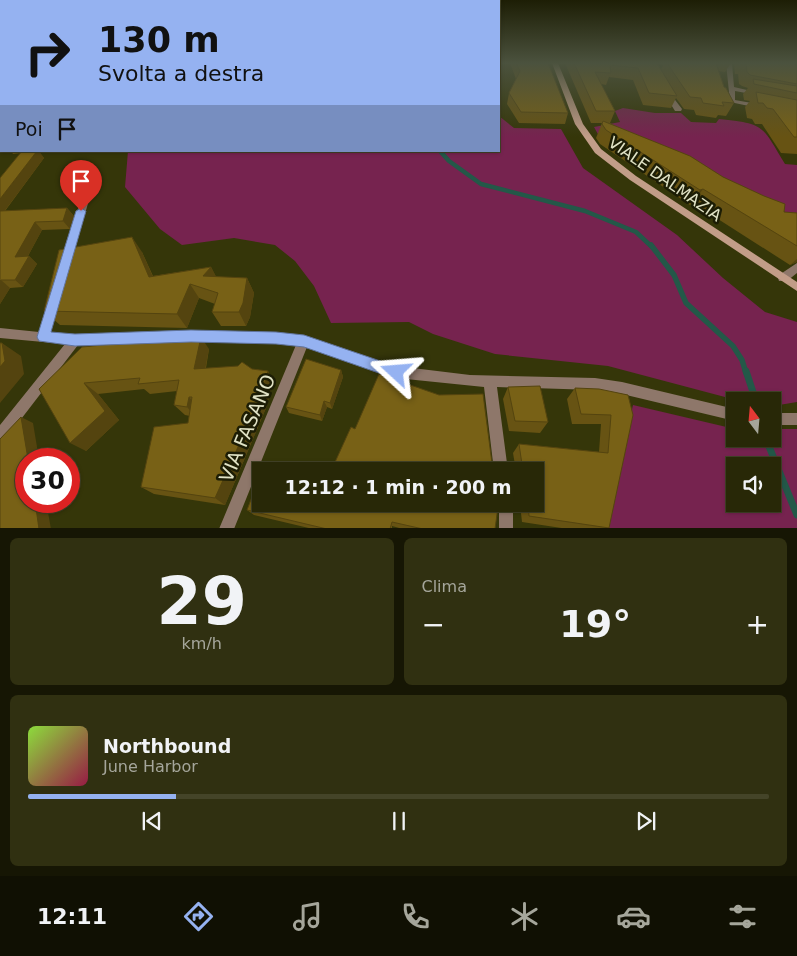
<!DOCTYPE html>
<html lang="it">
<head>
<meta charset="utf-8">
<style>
	:root { --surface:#282807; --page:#303011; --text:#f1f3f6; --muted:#a5a69b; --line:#444428; --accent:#95b2f1 }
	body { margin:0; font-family:"DejaVu Sans",sans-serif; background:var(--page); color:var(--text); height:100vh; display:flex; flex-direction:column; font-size:19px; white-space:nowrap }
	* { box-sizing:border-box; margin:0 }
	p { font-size:16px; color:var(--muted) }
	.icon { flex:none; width:28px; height:28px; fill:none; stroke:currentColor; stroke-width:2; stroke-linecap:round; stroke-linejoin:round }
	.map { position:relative; height:528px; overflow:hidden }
	.details { display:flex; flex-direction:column; gap:10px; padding:10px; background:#161604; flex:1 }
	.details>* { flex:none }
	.top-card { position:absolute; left:0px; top:0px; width:500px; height:152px; box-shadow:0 1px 4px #0004,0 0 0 1px var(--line); background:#95b2f1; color:#111; overflow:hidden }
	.needle { width:32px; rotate:344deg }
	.tools { position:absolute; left:726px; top:392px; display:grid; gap:10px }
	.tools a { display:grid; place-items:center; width:55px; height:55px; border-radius:0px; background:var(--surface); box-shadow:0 1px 4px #0004,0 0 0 1px var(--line); font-size:25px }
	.speed { position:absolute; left:15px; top:448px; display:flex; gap:10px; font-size:25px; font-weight:700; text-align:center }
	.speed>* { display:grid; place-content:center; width:65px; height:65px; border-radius:50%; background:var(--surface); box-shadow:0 1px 4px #0004,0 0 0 1px var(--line); line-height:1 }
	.speed .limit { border:8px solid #d22; background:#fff; color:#111 }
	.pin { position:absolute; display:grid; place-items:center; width:42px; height:42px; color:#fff; margin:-51px -21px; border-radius:50% 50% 50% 0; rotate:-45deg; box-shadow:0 0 5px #0007 }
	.pin .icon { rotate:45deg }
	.me { position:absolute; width:55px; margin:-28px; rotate:289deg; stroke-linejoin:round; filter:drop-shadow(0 0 4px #0008) }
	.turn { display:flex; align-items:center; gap:18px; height:105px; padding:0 15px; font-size:22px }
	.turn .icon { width:65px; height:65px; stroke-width:2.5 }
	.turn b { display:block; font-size:35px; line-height:42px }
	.then { display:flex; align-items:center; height:48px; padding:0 15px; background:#0003; gap:10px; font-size:19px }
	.big { font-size:38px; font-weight:600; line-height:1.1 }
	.details .widget { flex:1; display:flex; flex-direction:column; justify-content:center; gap:8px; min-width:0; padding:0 18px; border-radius:8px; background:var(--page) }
	.details .dial { align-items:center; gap:0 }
	.dial b { font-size:65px; line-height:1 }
	.song { display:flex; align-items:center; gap:15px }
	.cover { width:60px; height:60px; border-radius:8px; background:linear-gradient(135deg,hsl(90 70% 55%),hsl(340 70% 35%)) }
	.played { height:5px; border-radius:2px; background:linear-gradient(90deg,var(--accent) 20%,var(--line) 20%) }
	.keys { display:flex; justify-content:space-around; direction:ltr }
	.heat { display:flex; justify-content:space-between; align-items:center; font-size:28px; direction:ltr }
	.details .tiles { flex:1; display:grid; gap:10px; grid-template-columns:1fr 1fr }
	.widget:last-child { grid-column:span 2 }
	.trip { position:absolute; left:252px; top:462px; width:292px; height:50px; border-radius:0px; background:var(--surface); box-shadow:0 1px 4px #0004,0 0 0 1px var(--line); font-weight:600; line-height:50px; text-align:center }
	.menu { display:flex; height:80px; justify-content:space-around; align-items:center; background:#101003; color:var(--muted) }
	.menu .icon { width:35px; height:35px }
	.menu .selected { color:var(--accent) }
	.menu b { font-size:22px; color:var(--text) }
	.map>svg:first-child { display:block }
	.green { fill:#76234f; fill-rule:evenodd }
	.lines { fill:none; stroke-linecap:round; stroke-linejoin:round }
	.stream-far2 { stroke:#235848; stroke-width:4.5 }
	.stream-far1 { stroke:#235848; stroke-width:5.5 }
	.stream { stroke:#235848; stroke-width:7 }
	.street { fill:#8e776a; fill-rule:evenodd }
	.secondary { fill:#c29d88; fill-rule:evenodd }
	.wall { fill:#675313 }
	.shaded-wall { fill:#54440f }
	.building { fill:#786116; stroke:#54440f }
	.route { fill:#95b2f1; stroke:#61749d }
	.labels { text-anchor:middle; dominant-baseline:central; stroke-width:5; stroke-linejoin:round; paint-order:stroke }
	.street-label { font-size:16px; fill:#e0e2c5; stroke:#1c1d05 }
	.near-street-label { font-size:19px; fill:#e0e2c5; stroke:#1c1d05 }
</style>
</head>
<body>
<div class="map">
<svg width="797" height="529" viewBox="0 0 797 529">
	<rect width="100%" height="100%" fill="#353609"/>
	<path class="green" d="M623 108 655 113H681L691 122 716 123 719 119C766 124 761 125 785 164L797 165V225L605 147 594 127 620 122 615 111Z
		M499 116 514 128 561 129 583 168 677 235 723 278 765 312 797 322V402L773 406 772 401H740L608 366 495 354 433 334 409 322 331 323 314 286 295 261 275 245 234 238 182 245 160 229 125 187 128 151H499Z
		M633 405 735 429V439H772L773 429H797V528L604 529ZM735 466H772V504H735Z"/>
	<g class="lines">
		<path class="stream-far2" d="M440 151 449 161 481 184 585 211 636 232 652 247"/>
		<path class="stream-far1" d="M651 245 674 275 686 303 733 346 742 360 746 373"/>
		<path class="stream" d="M746 371 756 401
			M766 439 797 515"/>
		<path class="street" d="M726 63H732L734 87 760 93 757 95 735 91V100L763 105V109L730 102Z
			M665 92H669L682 109 681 111H675L664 93Z
			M87 190 91 193 72 259 71 262H63L62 259 83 193Z
			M797 263V273L787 281H779L778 278 779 275Z
			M53 300 57 301 58 304 50 333 75 335 191 331 275 333 304 336 396 366 470 375 595 378 622 382 735 409V421L622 394 595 390 497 387 508 471H494L484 387 396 378 307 347 234 529H219L296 345C224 338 151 342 78 345L5 440 0 442V425L65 344 0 338V328L39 332 48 304 49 301Z
			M772 413H797V425H772Z
			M499 504H513V529H499Z"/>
		<path class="secondary" d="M552 63H558L583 124 601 149 636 176 797 282V291L630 180 595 153 575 124Z"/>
	</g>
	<path class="wall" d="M510 63H548L568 113 565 124 519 123 507 104 509 93 516 79Z
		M565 63H657L661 69 663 65 658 64 657 63H731L725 72 718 71 724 87 734 103 726 116 718 115 716 118 696 115 694 110 684 109 676 98 671 108 643 105 633 80 609 77 606 85 601 84 615 111 610 123 723 177 784 212 797 213V262L790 265 693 203 690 205 600 144 596 138 602 123H591Z
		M736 63H797V154L781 153 762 124H755L752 119 747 118 745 107 750 101 744 100 743 94 748 88 742 86 739 84 738 74H735L734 65Z
		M11 151H43L39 152 44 158 5 211 67 208 74 216 70 229 42 230 28 256H29L37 264 23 287 10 288 0 304V178L21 153 13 154Z
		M142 252 153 276 211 267 216 277 247 278 254 293 250 317 246 326H221L212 312 215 304 199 298 187 328 60 325 44 311Z
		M209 349 206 368 252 369 268 371 273 382 266 408 225 505 154 494 141 487 188 423 190 416 185 415 174 405 177 391 150 394 144 389 98 394 119 420 86 451 39 389Z
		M341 370 343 377 332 409 327 407 322 421 289 413 286 407Z
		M508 387 548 422 540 433 509 431 503 399Z
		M575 388 628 395 609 528 608 529H568L522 522 520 504H536V471H516L513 453 519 444 599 452 601 424H572L567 399Z
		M247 510 495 529H403L392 526V529H313L254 515Z"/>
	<path class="shaded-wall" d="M37 151H39L44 158 0 217V199Z
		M703 189 693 203 690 205 700 190Z
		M67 208 74 216 70 229 63 221Z
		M35 222 42 230 23 265 15 257Z
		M132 237 142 252 159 291 149 277Z
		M29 256 37 264 23 287 15 280Z
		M797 259V262L790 265Z
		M211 267 219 282 203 276Z
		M247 278 254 293 250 317 246 326 239 312Z
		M1 280 10 288 0 304V281Z
		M190 284 199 298 187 328 177 314Z
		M201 337 209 349 203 380 194 369Z
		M2 343 21 356 24 374 0 403V367Z
		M341 370 343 377 332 409 330 403Z
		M268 371 273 382 266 408 225 505 215 498Z
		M84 383 98 394 119 420 86 451 70 443Z
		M189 397 198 407 196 417 187 407Z
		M324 401 327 407 322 421 320 415Z
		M21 417 33 423 39 459H28Z
		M35 501H46L51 529H39Z"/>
	<path class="building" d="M516 63H548L568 113 521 112 509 93 520 71Z
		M574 63H657L677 96 649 93 638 68 610 65 611 73 595 72 615 111H596Z
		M667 63H716L724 87 726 88 734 103 722 102 724 106 703 103 701 98 690 97Z
		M746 63H792L797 64V84L750 75 747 72Z
		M753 79 797 86V93L754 84Z
		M756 92 797 100V137H794L773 109 767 108 763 103H758Z
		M603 121 690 156 723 177 764 196 785 204 784 212 797 213V246L703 189 700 190 606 130 602 124Z
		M22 151H37L0 199V178Z
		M67 208 63 221 35 222 15 257 29 256 15 280H1L0 281V211Z
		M132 237 149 277 211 267 203 276 247 278 243 303 239 312H212L218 293 190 284 177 314 44 311 59 250Z
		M201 337 194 369 238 366 242 362 252 369 268 371 260 398 215 498 141 487 154 427 188 423 192 397H189L187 407 174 405 179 380 138 384 140 378 84 383 105 411 70 443 39 389 82 347 164 339Z
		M0 343H2L5 361 0 367Z
		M306 359 341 370 330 403 324 401 320 415 286 407Z
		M379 374 439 395 483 394 493 471H331L351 427 355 429Z
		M540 386 548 422 515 421 508 387Z
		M575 388 599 389 628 395 633 415 609 528 529 516 528 504H536V471H523L519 444 608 453 611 415 581 414Z
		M21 417 28 459H26V501H35L39 529H0V439Z
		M265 464 309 471H262Z
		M261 473V504H498V507L495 529H423L392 522 390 529H327L247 510Z"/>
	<linearGradient id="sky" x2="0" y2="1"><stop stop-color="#1d1e05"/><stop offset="0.46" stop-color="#4b523e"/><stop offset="1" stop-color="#4b523e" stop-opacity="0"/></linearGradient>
	<rect width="797" height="137" fill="url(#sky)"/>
	<path class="route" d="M81 208 86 211 51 332 75 334 191 330 276 332 304 335 401 368 403 372 401 377 396 379 304 347 276 344 191 342 75 346 39 341 37 337 76 211Z"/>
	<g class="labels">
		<g class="street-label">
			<text transform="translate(665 179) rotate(35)">VIALE DALMAZIA</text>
		</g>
		<g class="near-street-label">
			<text transform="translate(247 428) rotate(-67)">VIA FASANO</text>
		</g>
	</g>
</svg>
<div class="tools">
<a><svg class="needle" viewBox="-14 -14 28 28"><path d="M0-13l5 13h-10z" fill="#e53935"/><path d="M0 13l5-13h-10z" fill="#a5a69b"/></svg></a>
<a><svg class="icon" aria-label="sound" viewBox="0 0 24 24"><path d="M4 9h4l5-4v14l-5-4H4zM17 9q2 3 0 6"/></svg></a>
</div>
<div class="speed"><div class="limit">30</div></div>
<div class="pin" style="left:81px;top:211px;background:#d93025"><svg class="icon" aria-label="arrive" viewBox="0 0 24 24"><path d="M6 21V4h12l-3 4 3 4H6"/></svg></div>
<svg class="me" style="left:396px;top:372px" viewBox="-20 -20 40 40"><path d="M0-17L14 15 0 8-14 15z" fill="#95b2f1" stroke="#fff" stroke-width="4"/></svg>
<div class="trip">12:12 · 1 min · 200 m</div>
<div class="top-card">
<div class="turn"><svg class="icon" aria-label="right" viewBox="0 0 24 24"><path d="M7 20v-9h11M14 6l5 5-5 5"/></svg><div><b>130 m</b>Svolta a destra</div></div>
<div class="then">Poi<svg class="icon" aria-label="arrive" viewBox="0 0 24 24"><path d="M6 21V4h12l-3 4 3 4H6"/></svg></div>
</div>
</div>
<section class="details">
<div class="tiles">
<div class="widget dial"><b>29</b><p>km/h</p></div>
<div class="widget"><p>Clima</p>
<div class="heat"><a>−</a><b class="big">19°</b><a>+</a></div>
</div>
<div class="widget">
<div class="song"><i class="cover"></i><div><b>Northbound</b><p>June Harbor</p></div></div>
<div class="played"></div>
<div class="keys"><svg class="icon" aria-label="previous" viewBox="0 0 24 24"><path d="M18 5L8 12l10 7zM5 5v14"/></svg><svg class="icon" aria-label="pause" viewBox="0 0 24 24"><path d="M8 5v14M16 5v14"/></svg><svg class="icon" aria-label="next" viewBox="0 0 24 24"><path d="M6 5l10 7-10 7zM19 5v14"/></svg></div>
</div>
</div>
</section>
<nav class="menu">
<b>12:11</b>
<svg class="icon selected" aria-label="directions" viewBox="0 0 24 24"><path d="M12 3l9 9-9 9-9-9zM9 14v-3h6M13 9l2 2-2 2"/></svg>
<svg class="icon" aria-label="music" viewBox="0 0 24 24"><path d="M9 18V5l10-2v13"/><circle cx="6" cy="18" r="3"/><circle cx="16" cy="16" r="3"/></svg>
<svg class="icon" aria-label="phone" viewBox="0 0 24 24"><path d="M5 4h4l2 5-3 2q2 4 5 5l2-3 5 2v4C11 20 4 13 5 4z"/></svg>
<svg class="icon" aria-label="climate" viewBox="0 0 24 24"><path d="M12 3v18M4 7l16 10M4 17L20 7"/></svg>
<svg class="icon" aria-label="car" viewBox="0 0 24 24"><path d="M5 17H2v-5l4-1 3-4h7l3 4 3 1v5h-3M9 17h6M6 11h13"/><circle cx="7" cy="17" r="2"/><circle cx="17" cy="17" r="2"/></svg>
<svg class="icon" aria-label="filters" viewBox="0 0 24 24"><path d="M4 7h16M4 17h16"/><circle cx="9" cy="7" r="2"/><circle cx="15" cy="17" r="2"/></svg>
</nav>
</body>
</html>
